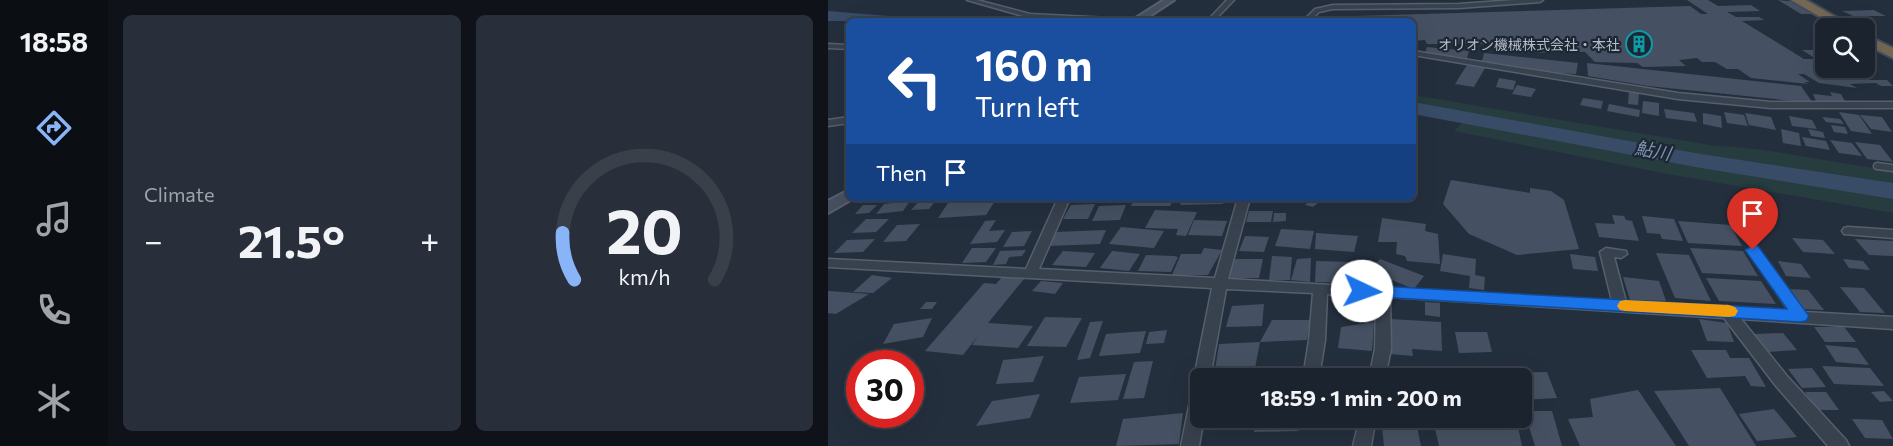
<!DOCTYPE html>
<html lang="en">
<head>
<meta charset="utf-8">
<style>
	:root { --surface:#1b232e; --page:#282f3a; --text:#f1f3f6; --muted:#a0a4aa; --line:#39404a; --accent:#8ab4f8 }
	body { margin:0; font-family:Commissioner,"Noto Sans JP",sans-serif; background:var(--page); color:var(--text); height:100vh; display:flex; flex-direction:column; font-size:22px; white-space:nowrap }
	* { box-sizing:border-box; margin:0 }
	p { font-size:20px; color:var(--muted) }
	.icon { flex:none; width:33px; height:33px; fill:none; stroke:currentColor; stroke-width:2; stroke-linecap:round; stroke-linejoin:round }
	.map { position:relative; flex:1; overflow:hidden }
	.details { display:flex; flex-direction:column; gap:15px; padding:15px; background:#0f1319; width:720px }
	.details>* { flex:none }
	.guide { position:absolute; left:18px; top:18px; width:570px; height:183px; border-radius:9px; box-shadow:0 6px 24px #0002,0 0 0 2px var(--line); background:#1a4fa0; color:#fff; overflow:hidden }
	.buttons { position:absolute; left:987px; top:18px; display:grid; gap:12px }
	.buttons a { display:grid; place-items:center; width:60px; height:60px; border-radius:9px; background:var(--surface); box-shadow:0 6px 24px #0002,0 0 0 2px var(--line); font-size:30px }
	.speed { position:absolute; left:18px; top:350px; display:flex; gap:12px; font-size:30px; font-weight:700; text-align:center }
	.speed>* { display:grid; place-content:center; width:78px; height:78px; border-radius:50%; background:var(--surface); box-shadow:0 6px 24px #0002,0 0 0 2px var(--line); line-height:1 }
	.speed .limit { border:9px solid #d22; background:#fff; color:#111 }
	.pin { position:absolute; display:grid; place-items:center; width:51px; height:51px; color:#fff; margin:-62px -26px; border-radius:50% 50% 50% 0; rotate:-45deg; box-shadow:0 0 6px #0007 }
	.pin .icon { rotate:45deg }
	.me { position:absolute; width:66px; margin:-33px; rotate:93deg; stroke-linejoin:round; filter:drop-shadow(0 0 4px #0008) }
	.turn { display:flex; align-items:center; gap:21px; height:126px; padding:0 30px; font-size:27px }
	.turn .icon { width:78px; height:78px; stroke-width:2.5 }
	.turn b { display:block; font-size:42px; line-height:51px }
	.then { display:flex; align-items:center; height:57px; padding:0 30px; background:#0003; gap:12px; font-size:22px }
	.big { font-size:45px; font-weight:700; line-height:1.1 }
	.details .card { flex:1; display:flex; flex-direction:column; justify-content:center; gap:9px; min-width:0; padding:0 21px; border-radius:9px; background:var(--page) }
	.details .dial { align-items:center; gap:0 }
	.dial svg { height:156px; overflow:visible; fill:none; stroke:var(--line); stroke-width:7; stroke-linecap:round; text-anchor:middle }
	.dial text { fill:var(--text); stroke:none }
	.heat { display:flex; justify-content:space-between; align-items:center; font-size:33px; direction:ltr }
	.details .tiles { flex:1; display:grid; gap:15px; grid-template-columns:repeat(2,1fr) }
	.trip { position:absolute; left:362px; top:368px; width:342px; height:60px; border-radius:9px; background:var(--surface); box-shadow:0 6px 24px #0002,0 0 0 2px var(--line); font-weight:700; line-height:60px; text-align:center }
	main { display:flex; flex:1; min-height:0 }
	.tab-bar { display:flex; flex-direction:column; width:108px; justify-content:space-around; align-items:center; background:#0b0e12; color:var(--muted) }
	.tab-bar .icon { width:42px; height:42px }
	.tab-bar .on { color:var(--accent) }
	.tab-bar b { font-size:27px; color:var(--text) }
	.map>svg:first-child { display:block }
	.green { fill:#263c3f }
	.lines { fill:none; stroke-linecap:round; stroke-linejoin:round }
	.river { fill:#394c67; fill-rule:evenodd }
	.building { fill:#455162 }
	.lane-far1-casing { stroke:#565f6c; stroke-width:7 }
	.lane-casing { stroke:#565f6c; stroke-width:9 }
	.street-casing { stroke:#565f6c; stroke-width:3 }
	.secondary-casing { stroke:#565f6c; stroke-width:4 }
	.highway-casing { stroke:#434c59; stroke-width:4 }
	.lane-far1 { stroke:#38414e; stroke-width:4.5 }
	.lane { stroke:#38414e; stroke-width:6 }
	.street { fill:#38414e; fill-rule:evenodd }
	.secondary { fill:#465061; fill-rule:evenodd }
	.highway { fill:#746855; fill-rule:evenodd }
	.route { fill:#1a73e8; stroke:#114b97; stroke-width:1.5 }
	.slow { fill:#f59e0b }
	.labels { text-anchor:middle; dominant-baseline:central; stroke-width:4.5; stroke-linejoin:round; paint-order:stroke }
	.far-poi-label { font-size:14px; fill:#b4bcc9; stroke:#1d2633; text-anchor:end }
	.water-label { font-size:18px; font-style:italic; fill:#7c92b1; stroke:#1d2633 }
</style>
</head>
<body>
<main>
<nav class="tab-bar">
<b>18:58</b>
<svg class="icon on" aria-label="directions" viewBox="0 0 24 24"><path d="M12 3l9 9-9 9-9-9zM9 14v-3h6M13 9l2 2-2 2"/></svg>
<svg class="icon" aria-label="music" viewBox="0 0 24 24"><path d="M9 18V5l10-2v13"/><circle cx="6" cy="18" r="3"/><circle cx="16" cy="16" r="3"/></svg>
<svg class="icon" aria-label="phone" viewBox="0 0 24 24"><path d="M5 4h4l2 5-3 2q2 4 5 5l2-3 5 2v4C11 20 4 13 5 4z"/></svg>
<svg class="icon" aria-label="climate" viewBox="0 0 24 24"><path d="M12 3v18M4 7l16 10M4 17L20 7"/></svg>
</nav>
<section class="details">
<div class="tiles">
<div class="card"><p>Climate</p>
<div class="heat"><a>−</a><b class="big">21.5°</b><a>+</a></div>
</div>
<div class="card dial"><svg viewBox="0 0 100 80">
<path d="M14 69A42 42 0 1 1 86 69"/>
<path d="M14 69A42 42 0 0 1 8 45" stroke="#8ab4f8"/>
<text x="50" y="56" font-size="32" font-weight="700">20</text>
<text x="50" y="72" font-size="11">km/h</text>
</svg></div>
</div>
</section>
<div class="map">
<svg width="1065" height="446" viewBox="0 0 1065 446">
	<rect width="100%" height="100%" fill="#242f3e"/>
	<path class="green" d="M585 95 888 146C948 148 1006 164 1065 170V188L883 159 585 105Z
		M635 122 1065 196V213L834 173 626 131Z"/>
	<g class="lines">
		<path class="river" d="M0 11 61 16 69 21H0Z
			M585 102 873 154 1065 183V199L873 168 585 114Z"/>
	</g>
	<path class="building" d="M859 0H880L890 6 923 5 932 11 899 12 908 17H931L936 20 914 21 976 59H998V68H1020L1042 80H1059L1065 86H1053L1048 83 1022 84 1029 88 991 83 976 74H970L982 82H976L980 84 923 78 910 69H899L887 62H874L869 58 851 60 858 66 815 67 809 63 767 62 757 52 678 53 671 44H599L597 40 585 41V21H528L527 16 862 6 873 14H880Z
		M950 0 968 2 988 14H973Z
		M1046 10 1058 16H1025L1014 11Z
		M599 47 641 51 639 58 597 53Z
		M974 50H998V57H985Z
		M656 53 750 63 748 74 731 73 654 61Z
		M759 63 973 86 985 103 820 86 760 76Z
		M639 65 657 68 646 87 627 84Z
		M671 78 688 81 685 90 668 87Z
		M689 85 708 89 703 97 684 94Z
		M801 91 811 93 810 105 800 104Z
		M1002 92 1013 94 1019 105 988 101 985 94 1004 96Z
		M755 98 775 101 773 109 752 105Z
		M815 101 831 103V116L814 113Z
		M781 104 812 110 811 117 779 111Z
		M836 109 866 113 869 122 838 118Z
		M896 112 916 115 920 126 899 123Z
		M1011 112 1031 115 1044 134 1023 131Z
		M875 113 893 116 894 128 875 124Z
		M917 113 943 117 948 130 921 125Z
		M1032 115 1054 117 1064 132 1043 129Z
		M961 116 984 120 989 129 964 126Z
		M994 117 1012 119 1016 124 998 122Z
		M1003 125 1017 127 1020 134 1006 132Z
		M953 129 971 133 973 146 955 143Z
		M980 129 995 132 997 138 983 136Z
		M974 137 998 141 1002 150 978 146Z
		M1002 140 1024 143 1034 156 1011 153Z
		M1027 142 1052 145 1065 162 1039 159Z
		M623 180 702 193V188L723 191 736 200 751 249 689 255 641 234 615 204Z
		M94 198H110L101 209 83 210Z
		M307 198H346L342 206H303Z
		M355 198H397L395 204 352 205Z
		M485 198H496L485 207 477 205Z
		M82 201 75 211 48 214 56 204Z
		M167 201 158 215 110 218 120 203Z
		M267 204 260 219H235L243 205Z
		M35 205H49L41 213 27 214Z
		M298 205 292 220 264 221 271 206Z
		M327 210 369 212 358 236 348 235 350 229 317 228Z
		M421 211H445L443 222H418Z
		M446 213H458V221L445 222Z
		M784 215 796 216 798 220 804 221 811 241 771 237 767 223 787 224Z
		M814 216 846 219 855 241 834 239 832 234 819 233Z
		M554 218 598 224 597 231 610 234 612 264 579 261 577 256 568 254 569 242H550Z
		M38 219H61L48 232 24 233Z
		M168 220 161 231 177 230 169 242 142 244 157 221Z
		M366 220 399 221 394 236 360 235Z
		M850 221 902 225 914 246 860 243Z
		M92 224 78 241 55 242 69 225Z
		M293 227 336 231 326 248 281 244Z
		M453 229 486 231 482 249 447 246Z
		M278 230 272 244 220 246 228 232Z
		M204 231 196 246 175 247 184 232Z
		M488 233 530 236 526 252 487 249Z
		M417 236 441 237 436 252 411 251Z
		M964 238 995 240 1007 254 975 252Z
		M47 239 35 252 6 253 19 240Z
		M1027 239 1065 241V256L1041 255Z
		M144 248H168L158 262 134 263Z
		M376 248 394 250 380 275H344L353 254H373Z
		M862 248 915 251 930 276 874 273Z
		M198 250 194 256 181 257 178 264 165 265 172 251Z
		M235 251 267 253 258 267 224 265Z
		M284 251 294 252 312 254 301 271 272 268Z
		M828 253 861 255 883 301 847 298Z
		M615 254 648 259 647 275 657 277 656 290 641 288 642 276 612 271Z
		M742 254 767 257 770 271 745 269Z
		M318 255 346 256 350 257 343 272 310 271Z
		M444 256 464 257 462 280H441Z
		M483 258 482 282 463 280 469 259Z
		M404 259H435L431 278H399Z
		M552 259 596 276 586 289 541 271Z
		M1015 259 1035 261 1042 270 1021 268Z
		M488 261 526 262 523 283 487 282Z
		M950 261 973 264 983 278 958 276Z
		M44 275 64 278 45 293 25 292Z
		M174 277 196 279 160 323 205 326 190 348 144 345 150 336 135 355 97 351 156 283 168 284Z
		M795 277 831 281 838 301 802 300Z
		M878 278 933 281 948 304 891 301Z
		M213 281 235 283 227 294 204 291Z
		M1012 287 1036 288 1057 313 1032 312Z
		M960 289 980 290 996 310 975 309Z
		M0 291 41 294 8 314 0 313Z
		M98 302H109L104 309H92Z
		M597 302 612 303V317L597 315Z
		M436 304 434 326 398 327 404 306Z
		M217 317 254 318 238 347 199 346Z
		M104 318 95 337 55 344 66 324Z
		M562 319 613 322 614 351 584 349 585 356 561 354Z
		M871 319 899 323 906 342 879 341Z
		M444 320H482L479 340 432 342Z
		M275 321 262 358 249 360 262 322Z
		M546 322 544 351 510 348 513 327Z
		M986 327H1016L1028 342H997Z
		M339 330 336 343 318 344 321 332Z
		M318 331 312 353 271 356 278 334Z
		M627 332H659L664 352 631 353Z
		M955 333 969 350 939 352 926 334Z
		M432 342 427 368 387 370 391 344Z
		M997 345 1029 348 1041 365 1008 362Z
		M863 350H898L902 358H921L938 387 923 386 917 376 879 378Z
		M216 356 205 382 168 384 175 360Z
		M325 361 316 398 295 399 306 362Z
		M579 366 622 368 623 378H581Z
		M994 366 1042 368 1056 386 1006 384Z
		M984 368 998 387 974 388 960 369Z
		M495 371 527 373V378H494Z
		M719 372 729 398 693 400V378H675L673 373Z
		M298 374 290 400 242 403 251 377Z
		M669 374 670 378H629L628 376Z
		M892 388 928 446H861L826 391Z
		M810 390 848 446H752L740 419 765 417 762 399Z
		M1056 391 1065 401 1052 402 1043 392Z
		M977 392H998L1011 410H989Z
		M212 394 202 418 148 426 164 401Z
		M946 409 969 437 929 441 911 414Z
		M696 411H724L734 446H707Z
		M355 413 351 444 288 446 295 419Z
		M381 417H424L423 422H380Z
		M428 417H471L470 431 426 432Z
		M553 417H587L593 446H556Z
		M639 417H688L694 446H611L605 420Z
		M1024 419 1054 420 1065 439 1037 438Z"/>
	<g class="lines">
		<defs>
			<path id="lane-far1" d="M1049 166 1058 167"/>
			<path id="lane" d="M1049 166 1065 168"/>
			<path id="street" d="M139 0H149L202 14 302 19 305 21 202 18Z
				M399 0H406L386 21H379Z
				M686 0H715L712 2 631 8 505 9 491 12 482 21H475L487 9 505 5 631 4Z
				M0 44 21 45V49L0 48Z
				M585 51 850 93 943 102H1065V108H943L850 99 585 55Z
				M21 117V123L0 126V120Z
				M230 198H242L211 269 387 278 410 198H422L400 279 784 301 772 252 778 248 798 251 799 254 793 258 786 257 798 302 894 307 899 306 905 308 961 311 919 250 925 246 929 247 977 312 1065 317V329L913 319 959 376 1018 440 1021 446H1000L948 386 896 318 562 297 563 349 557 378H541L547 349 548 297 499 294 497 340 491 378H475L481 340 485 293 398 289 382 378H372V384L368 383 366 378 384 288 0 267V259L198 269Z
				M1020 227 1065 230V238L1016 234 1014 231 1016 228Z
				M372 384V417H376L371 446H353L364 391 366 386Z
				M532 417H548L543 446H525Z"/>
			<path id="secondary" d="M336 0H346L314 21H303Z
				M21 190V198H26L0 213V201Z"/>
			<path id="highway" d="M963 0H978L1027 28H1011Z
				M1036 34 1065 48V58L1036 44Z"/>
		</defs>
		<use href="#lane-far1" class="lane-far1-casing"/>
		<use href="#lane" class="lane-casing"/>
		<use href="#street" class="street-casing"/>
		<use href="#secondary" class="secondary-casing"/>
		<use href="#highway" class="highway-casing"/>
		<use href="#lane-far1" class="lane-far1"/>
		<use href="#lane" class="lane"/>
		<use href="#street" class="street"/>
		<use href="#secondary" class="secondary"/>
		<use href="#highway" class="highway"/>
	</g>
	<path class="route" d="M925 245 930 246 978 312 981 316 978 321 972 322 534 296 528 295 526 291 528 287 534 285 959 309 917 250Z"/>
	<path class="slow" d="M797 300 901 305 907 307 910 311 907 316 901 317 797 311 792 310 789 306 792 301Z"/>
	<defs>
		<symbol id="building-ring" viewBox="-11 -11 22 22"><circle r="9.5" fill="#1d2633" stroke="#0f9aa8" stroke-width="1.5"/><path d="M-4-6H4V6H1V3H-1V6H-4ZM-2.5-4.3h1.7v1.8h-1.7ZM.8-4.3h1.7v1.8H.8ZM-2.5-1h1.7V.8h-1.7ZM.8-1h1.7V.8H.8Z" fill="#0f9aa8"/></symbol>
	</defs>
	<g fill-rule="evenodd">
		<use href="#building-ring" x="796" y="29" width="30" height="30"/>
	</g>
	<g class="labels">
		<g class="far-poi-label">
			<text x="792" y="44">オリオン機械株式会社・本社</text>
		</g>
		<g class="water-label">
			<text transform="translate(825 150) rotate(10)">鮎川</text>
		</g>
	</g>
</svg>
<div class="buttons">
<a><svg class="icon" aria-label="search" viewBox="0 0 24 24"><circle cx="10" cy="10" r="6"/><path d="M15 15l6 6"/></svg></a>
</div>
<div class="speed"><div class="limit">30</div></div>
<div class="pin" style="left:925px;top:250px;background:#d93025"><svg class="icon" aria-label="arrive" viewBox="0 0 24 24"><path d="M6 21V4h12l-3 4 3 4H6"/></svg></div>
<svg class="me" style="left:534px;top:291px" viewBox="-20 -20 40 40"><circle r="19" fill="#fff"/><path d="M0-13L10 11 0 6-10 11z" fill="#1a73e8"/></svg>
<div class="trip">18:59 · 1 min · 200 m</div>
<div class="guide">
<div class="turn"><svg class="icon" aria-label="left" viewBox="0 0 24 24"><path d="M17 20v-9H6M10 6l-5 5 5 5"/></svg><div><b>160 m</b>Turn left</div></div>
<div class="then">Then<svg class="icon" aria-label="arrive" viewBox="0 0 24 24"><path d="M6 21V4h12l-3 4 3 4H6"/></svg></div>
</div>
</div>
</main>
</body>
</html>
